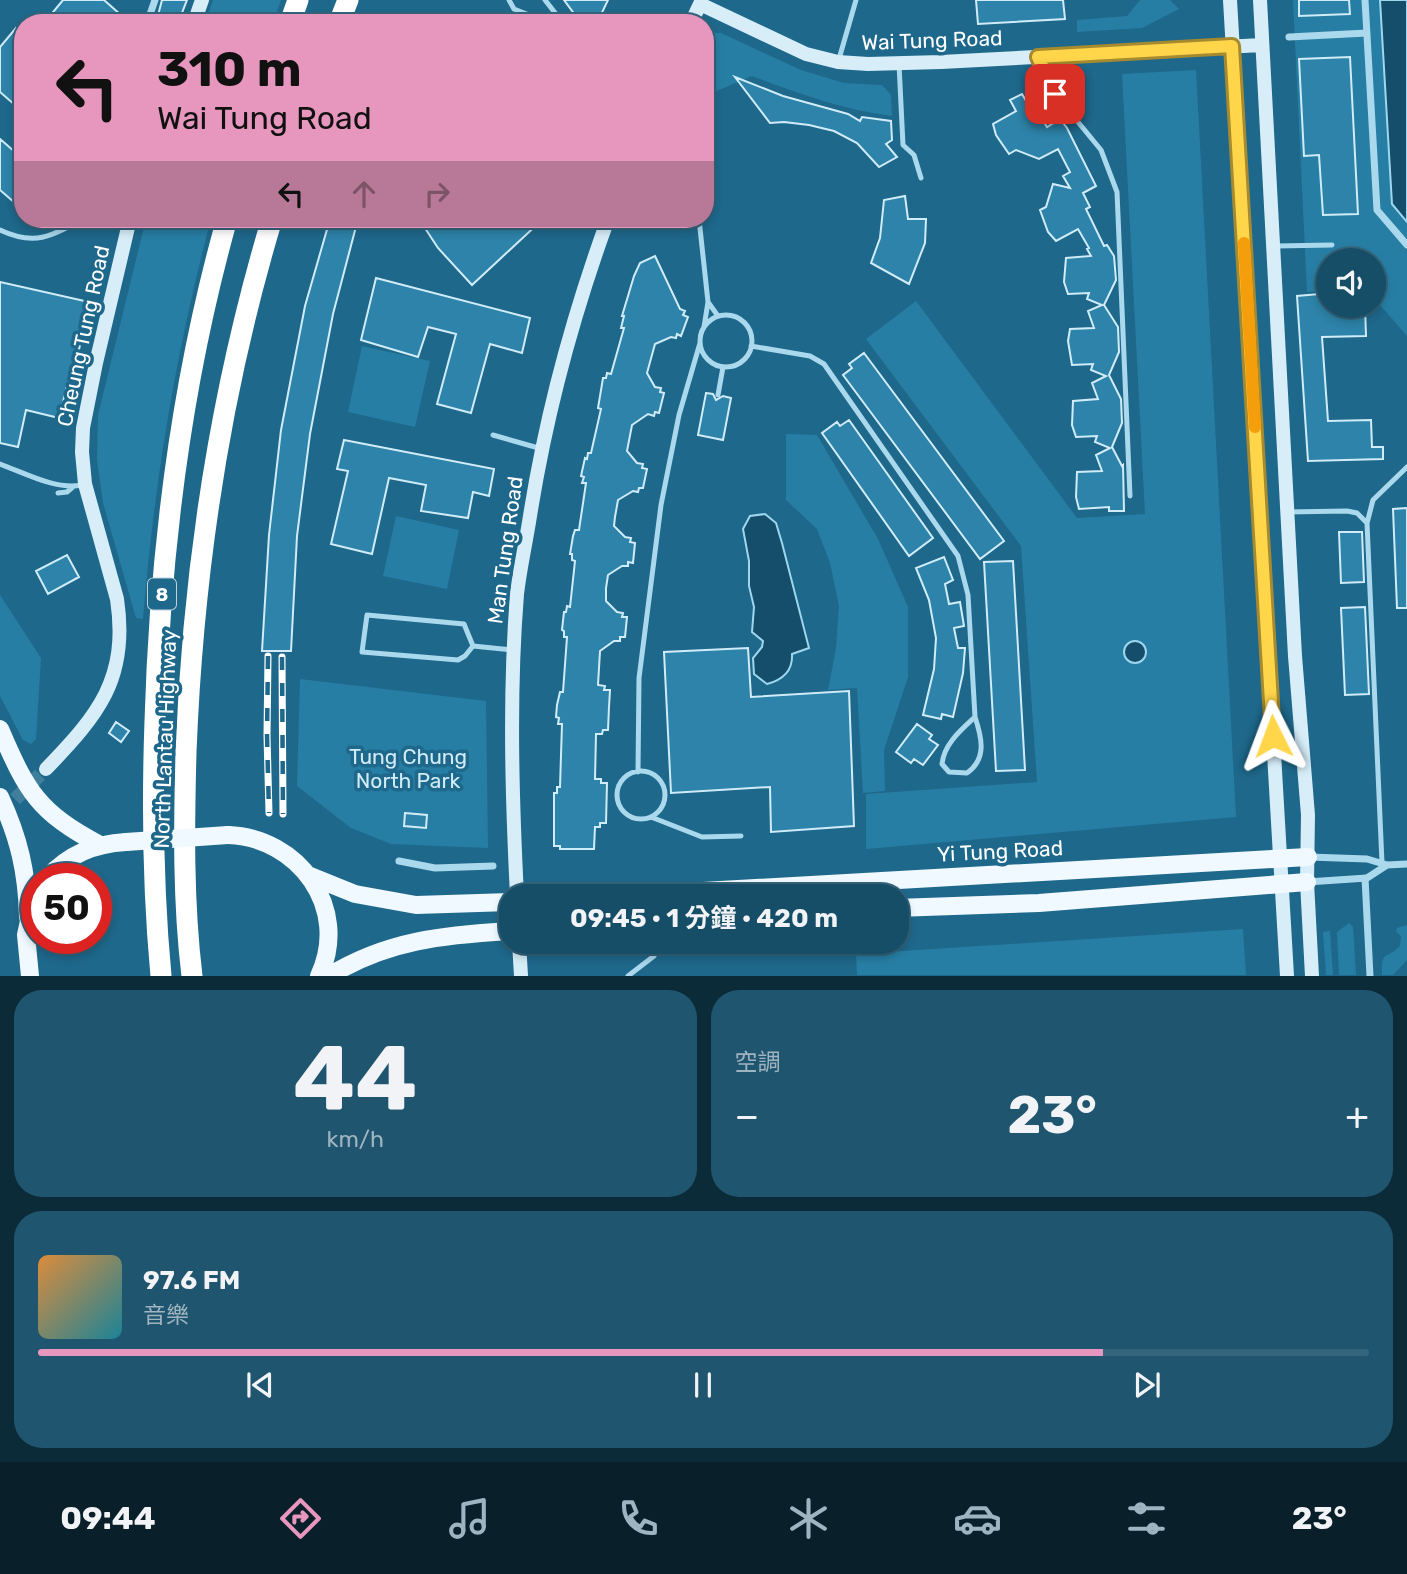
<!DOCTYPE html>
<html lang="zh-TW">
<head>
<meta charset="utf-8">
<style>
	:root { --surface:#164e68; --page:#1f556e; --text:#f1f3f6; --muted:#9eb4c0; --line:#35657c; --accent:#e797bd }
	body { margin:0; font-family:Rubik,"Noto Sans TC",sans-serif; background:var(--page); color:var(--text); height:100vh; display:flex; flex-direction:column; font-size:26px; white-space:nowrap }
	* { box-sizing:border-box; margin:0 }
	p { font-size:23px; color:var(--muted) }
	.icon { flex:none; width:38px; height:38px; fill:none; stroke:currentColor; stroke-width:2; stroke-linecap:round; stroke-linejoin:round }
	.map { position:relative; height:976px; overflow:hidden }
	.side { display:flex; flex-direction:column; gap:14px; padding:14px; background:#0c2b39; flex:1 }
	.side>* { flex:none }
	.hud { position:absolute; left:14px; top:14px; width:700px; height:214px; border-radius:28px; box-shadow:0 4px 10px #0003,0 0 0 2px var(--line); background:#e797bd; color:#111; overflow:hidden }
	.buttons { position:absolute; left:1316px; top:248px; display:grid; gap:14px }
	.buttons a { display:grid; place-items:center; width:70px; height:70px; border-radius:50%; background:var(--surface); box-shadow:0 4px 10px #0003,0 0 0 2px var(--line); font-size:35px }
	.speed { position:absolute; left:21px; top:863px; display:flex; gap:14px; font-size:35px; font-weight:700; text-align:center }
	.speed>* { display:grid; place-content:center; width:91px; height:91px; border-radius:50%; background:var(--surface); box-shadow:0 4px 10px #0003,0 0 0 2px var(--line); line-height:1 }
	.speed .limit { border:10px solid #d22; background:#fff; color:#111 }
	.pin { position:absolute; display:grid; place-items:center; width:60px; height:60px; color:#fff; margin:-30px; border-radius:14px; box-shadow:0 4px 10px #0006 }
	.me { position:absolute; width:77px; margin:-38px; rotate:357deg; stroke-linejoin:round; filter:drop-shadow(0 0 5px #0008) }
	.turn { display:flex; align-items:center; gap:24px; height:147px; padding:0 28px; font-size:32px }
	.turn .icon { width:91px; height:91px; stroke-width:2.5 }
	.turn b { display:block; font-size:49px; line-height:60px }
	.lanes { display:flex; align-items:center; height:66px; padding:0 28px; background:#0003; justify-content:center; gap:35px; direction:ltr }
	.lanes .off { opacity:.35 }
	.big { font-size:52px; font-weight:700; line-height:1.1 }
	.side .tile { flex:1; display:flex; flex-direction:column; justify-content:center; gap:10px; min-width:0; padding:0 24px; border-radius:28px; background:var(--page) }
	.side .dial { align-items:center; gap:0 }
	.dial b { font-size:91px; line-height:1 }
	.song { display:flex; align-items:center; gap:21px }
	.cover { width:84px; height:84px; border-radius:10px; background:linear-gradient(135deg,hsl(30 70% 55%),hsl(190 70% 35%)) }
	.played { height:7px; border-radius:4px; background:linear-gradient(90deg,var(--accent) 80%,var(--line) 80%) }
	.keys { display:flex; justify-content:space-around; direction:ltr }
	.heat { display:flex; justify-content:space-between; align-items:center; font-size:38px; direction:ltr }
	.side .tiles { flex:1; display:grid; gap:14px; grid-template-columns:1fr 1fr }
	.tile:last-child { grid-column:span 2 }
	.trip { position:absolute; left:499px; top:884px; width:410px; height:70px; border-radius:28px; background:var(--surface); box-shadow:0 4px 10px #0003,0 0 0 2px var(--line); font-weight:700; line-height:70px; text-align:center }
	.dock { display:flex; height:112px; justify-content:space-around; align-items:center; background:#091f2a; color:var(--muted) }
	.dock .icon { width:49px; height:49px }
	.dock .on { color:var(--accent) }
	.dock b { font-size:32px; color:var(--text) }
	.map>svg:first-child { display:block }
	.green { fill:#277ea4 }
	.water { fill:#144e6a; stroke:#9ed6ee; stroke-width:2 }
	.building { fill:#2d83a9; stroke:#d0ecf9; stroke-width:2 }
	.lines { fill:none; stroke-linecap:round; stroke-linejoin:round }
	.secondary-tunnel { stroke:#407f9c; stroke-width:14; stroke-dasharray:14 7; stroke-linecap:butt }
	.lane { stroke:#aad8ec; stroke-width:5 }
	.street { stroke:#aad8ec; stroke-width:7 }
	.secondary { stroke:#d7eef9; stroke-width:14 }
	.primary { stroke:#f0f9ff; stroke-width:18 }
	.highway { stroke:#fff; stroke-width:21 }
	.rail-casing { stroke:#fff; stroke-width:7 }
	.rail { stroke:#1e688b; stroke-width:4.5; stroke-dasharray:13; stroke-linecap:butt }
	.primary-bridge { stroke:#f0f9ff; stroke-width:18 }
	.route-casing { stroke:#a68a30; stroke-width:18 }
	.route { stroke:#ffd54a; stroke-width:12 }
	.slow { stroke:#f59e0b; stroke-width:12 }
	.labels { text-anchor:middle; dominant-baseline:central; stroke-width:7; stroke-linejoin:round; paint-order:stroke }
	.shield { fill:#1e688b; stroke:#bcd2dc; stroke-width:2 }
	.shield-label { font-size:19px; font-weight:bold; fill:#fff }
	.street-label { font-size:21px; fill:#fff; stroke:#1e688b }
	.park-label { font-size:21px; fill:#d0ecf9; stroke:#1e688b }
</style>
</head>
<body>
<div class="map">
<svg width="1407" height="976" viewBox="0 0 1407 976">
	<rect width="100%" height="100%" fill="#1e688b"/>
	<path class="green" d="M213 0H281L273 23H205Z
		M1140 0H1170L1179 9 1142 28 1077 32V20L1127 16Z
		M1293 0H1380L1392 204 1407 222V336L1374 298V261H1328V291L1307 292Z
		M707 32 721 33 801 70 844 83 882 85 891 95 892 116C844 110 796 93 752 76L705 96V35Z
		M1196 70 1236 817 866 849V794L1037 782 1021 546 866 339 916 301 1077 518 1145 514 1122 74Z
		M146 219H211C176 350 154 484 143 619L136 618 103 503 97 460 98 415Z
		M362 346 430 361 415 427 348 412Z
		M786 434 817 435 878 539 908 607V677L884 750 885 791 863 793 857 688 828 690 836 648 839 606 830 563 817 529 786 500Z
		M396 516 459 530 447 589 383 576Z
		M0 595 41 658 36 739 31 744 23 740 0 696Z
		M300 679 486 701 488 848 391 844 351 828 297 786Z
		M1349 923 1353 927 1356 975H1339L1337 932Z
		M1407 925V960L1393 975H1382C1381 950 1386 960 1400 946L1401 936 1396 932 1397 928Z
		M1243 929 1246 975H857L856 954Z
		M1330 931 1333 975H1326L1323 932Z"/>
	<path class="water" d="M1380 0H1407V222L1392 204Z
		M765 514 776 523 782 543 809 648 792 654C793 671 782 680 767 684L754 674 753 658 762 647 763 641 752 632 754 607 749 586V561L743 529 750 516Z
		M1124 652a11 11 0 1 1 22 0a11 11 0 1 1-22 0Z"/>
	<path class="building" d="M63 0H104L130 23H44Z
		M162 0H187L178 23H156Z
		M564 0H608L597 23H581Z
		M976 0H1063L1065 19 978 24Z
		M1299 0H1349L1350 14 1299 16Z
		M16 28 23 34V112L0 92V47Z
		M1350 57 1358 214 1323 215 1319 155 1304 156 1299 59Z
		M735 77 783 96 848 114 860 121 862 117 891 121 892 140 886 144 897 157 879 167 857 143 834 131 809 125 784 122 770 123Z
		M1022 94 1035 116 1039 114 1047 127 1060 119 1067 128 1096 186 1083 193 1090 207 1086 209 1104 246 1107 245 1114 256 1116 280 1104 305 1118 327 1119 352 1109 375 1121 399 1122 423 1112 447 1122 466 1123 465 1124 511H1109V507L1079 509 1076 497 1077 472 1102 471 1096 455 1110 448 1095 442 1097 436 1076 437 1072 425 1073 401 1098 399 1092 383 1106 376 1091 370 1093 364 1072 365 1068 341 1070 329 1094 328 1088 311 1102 305 1087 299 1089 293 1068 294 1064 282 1066 258 1091 256 1087 249 1089 248 1078 229 1056 241 1048 232 1040 210 1046 207 1053 184 1070 188 1063 176 1070 172 1058 149 1039 159 1016 150 1009 154 996 135 993 124 1016 111 1010 100Z
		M0 139 23 159V210L0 190Z
		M905 196 908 219H926L925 243 909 284 871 263 880 238 884 200Z
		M330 219H358L333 314 310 434 297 536 291 651H262L269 535 281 430 305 306Z
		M419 219H543L472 285 438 248Z
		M655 256 680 309 685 311 683 315 688 317 681 336 677 334 676 338 671 337 655 344 647 373 655 387 661 388 660 392 664 393 659 413 655 412 654 416 648 414 632 425 627 451 637 463 643 464 642 468 647 469 643 488H639L638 492 633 491 618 500 615 517 614 526 625 537 631 538 630 542 635 543 633 563 628 562V566H622L608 575 606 588V601L617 612 623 613 622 617H627L625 637H620V641H614L600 651 598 685 605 686 604 690H610L609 707 608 730H603L602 734H596L595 779H601V783H607L606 823H600V827H595L594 849H560V846H554V793H557V787H560L562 724H558L559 718 556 717 557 705 560 692H563L567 637H564V631L562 630 564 612H566L567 606 570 607 575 561 572 560V554H570L573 536 575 530H579L586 483H582L584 477 581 476 585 458 587 459 588 453H591L601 409 598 408 603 378H606L607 373 611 374 624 328H621L624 316H622L634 276 640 263Z
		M376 278 530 318 522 353 490 344 471 413 437 404 456 334 428 327 418 357 361 340Z
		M0 282 89 302 77 359 80 360 75 387 67 386 59 418 26 410 18 447 0 443Z
		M1319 294V297L1328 296V306H1365L1366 336 1322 337 1328 421 1371 420 1372 447H1383V459L1308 461 1297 296Z
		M864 353 1004 541 980 559 843 375 852 368 849 364Z
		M706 393 713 394 716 400 723 396 731 398 723 440 698 435Z
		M849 420 933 538 909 556 822 433 837 422 840 426Z
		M344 440 494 469 489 496 473 492 468 518 421 511 426 485 389 478 372 554 331 544 348 471 337 469Z
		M1407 508V608H1397L1393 509Z
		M1339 532H1362L1364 582 1341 583Z
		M67 555 79 577 48 594 36 571Z
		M944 557 953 580 945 584 949 604 960 602 964 626 954 628 958 648H965L963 673 953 717 942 714 941 719 923 715 934 669 936 638 929 600 916 568Z
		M1013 561 1025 770 996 771 984 562Z
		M1365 607 1369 694 1345 695 1341 608Z
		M748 648 751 697 849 691 854 826 771 832 770 787 671 793 664 652Z
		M116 722 129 731 121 742 109 733Z
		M917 724 932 735 929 739 938 745 923 765 914 759 911 763 896 752Z
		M405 813 427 815 426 828 404 826Z"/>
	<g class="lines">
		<path class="secondary-tunnel" d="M0 814 46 769"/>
		<path class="lane" d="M509 0 514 9 549 23
			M545 0 563 23
			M1038 57 1055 94 1101 150 1117 192 1130 496
			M839 59 856 0
			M899 64 903 145 914 155 921 178
			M699 219 708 302 704 327
			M0 230C34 246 51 237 82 219
			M1276 246 1332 245
			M708 302 718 316
			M700 341a26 26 0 1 1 52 0a26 26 0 1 1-52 0Z
			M751 346 810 356 824 364 958 556 968 595 975 717C982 738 987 759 967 773L949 772 942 764C944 744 961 730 975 717
			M718 395 723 367
			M493 435 542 449
			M0 464C25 473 55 490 82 485
			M58 493 67 492 74 486
			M1287 512 1347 511 1357 513 1367 523
			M367 615 464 624 473 646 465 656 458 660 362 652Z
			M473 646 513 650
			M617 795a24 24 0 1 1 48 0a24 24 0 1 1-48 0Z
			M638 772 639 678 661 505 679 415 700 343
			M651 817 702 837 741 836
			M1382 863 1367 523 1373 500 1407 467
			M628 976 654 956"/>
		<path class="street" d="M1365 0 1377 210 1407 245
			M147 23 155 0
			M1289 37 1367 33
			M1309 857 1367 859 1387 865 1407 864
			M399 861 435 868 493 866
			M1365 878 1370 976
			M1307 882 1367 878 1387 865"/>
		<path class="secondary" d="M1230 0 1287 976
			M1260 0 1295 656 1308 815 1307 882 1312 976
			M194 23 202 0
			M691 23 700 4 806 54 838 62 868 64 941 62 1262 45
			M46 769C98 715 129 679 117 599L85 484 82 452 83 428 96 363 130 219
			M517 896C512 796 509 694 517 594 520 568 526 542 530 516 546 415 573 315 608 219
			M519 942 521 976"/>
		<path class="primary" d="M0 729C27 792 38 812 100 845
			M0 797C19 838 27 872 28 917
			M228 835C298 837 351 908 319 976
			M308 875 355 894 416 905 511 902
			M47 878C69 854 94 844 126 842
			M615 896 1308 857
			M896 908 1039 903 1307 882
			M30 976 26 935 32 907
			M329 976C388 940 444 935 511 931"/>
		<path class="highway" d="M290 23 298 0
			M339 23 348 0
			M161 976C153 891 152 806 155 721 160 552 181 382 227 219
			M192 976C183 902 184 827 186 752 193 572 220 392 272 219"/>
		<defs>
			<path id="rail" d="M268 656 267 735 269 813
				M282 657 283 814"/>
		</defs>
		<use href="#rail" class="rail-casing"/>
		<use href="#rail" class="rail"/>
		<path class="primary-bridge" d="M126 842 228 835"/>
	</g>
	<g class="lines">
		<defs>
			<path id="route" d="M1055 94 1038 57 1232 46 1273 736"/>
		</defs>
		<use href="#route" class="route-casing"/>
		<use href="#route" class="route"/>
		<path class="slow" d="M1244 243 1255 427"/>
	</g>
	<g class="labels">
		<rect class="shield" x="148" y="578.5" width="28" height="31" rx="5"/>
		<g class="shield-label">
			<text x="162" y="594">8</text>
		</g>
		<g class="street-label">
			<text transform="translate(932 40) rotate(-2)">Wai Tung Road</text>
			<text transform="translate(83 336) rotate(-78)">Cheung Tung Road</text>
			<text transform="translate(505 550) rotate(-82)">Man Tung Road</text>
			<text transform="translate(165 739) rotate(-88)">North Lantau Highway</text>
			<text transform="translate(1000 851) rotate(-3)">Yi Tung Road</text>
		</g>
		<g class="park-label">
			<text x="408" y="756">Tung Chung<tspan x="408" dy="24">North Park</tspan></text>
		</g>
	</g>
</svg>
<div class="buttons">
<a><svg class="icon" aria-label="sound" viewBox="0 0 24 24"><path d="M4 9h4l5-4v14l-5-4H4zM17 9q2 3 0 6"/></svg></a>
</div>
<div class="speed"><div class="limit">50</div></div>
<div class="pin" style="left:1055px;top:94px;background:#d93025"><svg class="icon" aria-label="arrive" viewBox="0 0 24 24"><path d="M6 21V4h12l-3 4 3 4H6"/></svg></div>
<svg class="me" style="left:1273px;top:736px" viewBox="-20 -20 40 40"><path d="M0-17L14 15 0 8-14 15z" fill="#ffd54a" stroke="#fff" stroke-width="4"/></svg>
<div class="trip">09:45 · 1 分鐘 · 420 m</div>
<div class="hud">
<div class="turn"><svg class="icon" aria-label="left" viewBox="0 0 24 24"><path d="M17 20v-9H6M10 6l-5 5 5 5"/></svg><div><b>310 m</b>Wai Tung Road</div></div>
<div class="lanes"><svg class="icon" aria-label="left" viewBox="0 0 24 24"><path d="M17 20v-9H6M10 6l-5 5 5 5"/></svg><svg class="icon off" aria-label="ahead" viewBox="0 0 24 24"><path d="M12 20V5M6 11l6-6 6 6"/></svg><svg class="icon off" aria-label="right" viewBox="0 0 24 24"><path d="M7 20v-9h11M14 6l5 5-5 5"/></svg></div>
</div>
</div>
<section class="side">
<div class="tiles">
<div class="tile dial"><b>44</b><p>km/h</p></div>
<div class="tile"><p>空調</p>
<div class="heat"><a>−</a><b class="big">23°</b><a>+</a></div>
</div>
<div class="tile">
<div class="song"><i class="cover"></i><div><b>97.6 FM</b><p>音樂</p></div></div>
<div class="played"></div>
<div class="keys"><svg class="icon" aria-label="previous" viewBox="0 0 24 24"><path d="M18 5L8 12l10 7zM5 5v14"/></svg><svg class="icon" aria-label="pause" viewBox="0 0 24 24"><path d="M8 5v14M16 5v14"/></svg><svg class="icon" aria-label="next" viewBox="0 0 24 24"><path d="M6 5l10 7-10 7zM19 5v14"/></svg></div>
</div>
</div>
</section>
<nav class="dock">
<b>09:44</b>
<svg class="icon on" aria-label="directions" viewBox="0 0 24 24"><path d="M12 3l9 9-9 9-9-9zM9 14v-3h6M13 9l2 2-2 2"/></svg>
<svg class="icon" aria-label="music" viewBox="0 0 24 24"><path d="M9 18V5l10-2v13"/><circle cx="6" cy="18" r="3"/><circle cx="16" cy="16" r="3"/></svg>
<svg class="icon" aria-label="phone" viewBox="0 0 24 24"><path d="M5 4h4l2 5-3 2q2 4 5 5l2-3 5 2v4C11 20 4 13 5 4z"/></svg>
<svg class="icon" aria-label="climate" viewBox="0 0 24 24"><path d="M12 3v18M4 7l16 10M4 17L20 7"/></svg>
<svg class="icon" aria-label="car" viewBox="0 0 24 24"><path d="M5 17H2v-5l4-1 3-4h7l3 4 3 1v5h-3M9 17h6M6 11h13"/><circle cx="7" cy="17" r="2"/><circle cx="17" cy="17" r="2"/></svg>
<svg class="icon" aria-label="filters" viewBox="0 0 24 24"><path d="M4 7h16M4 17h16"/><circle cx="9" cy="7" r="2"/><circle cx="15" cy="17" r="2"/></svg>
<b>23°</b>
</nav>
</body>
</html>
